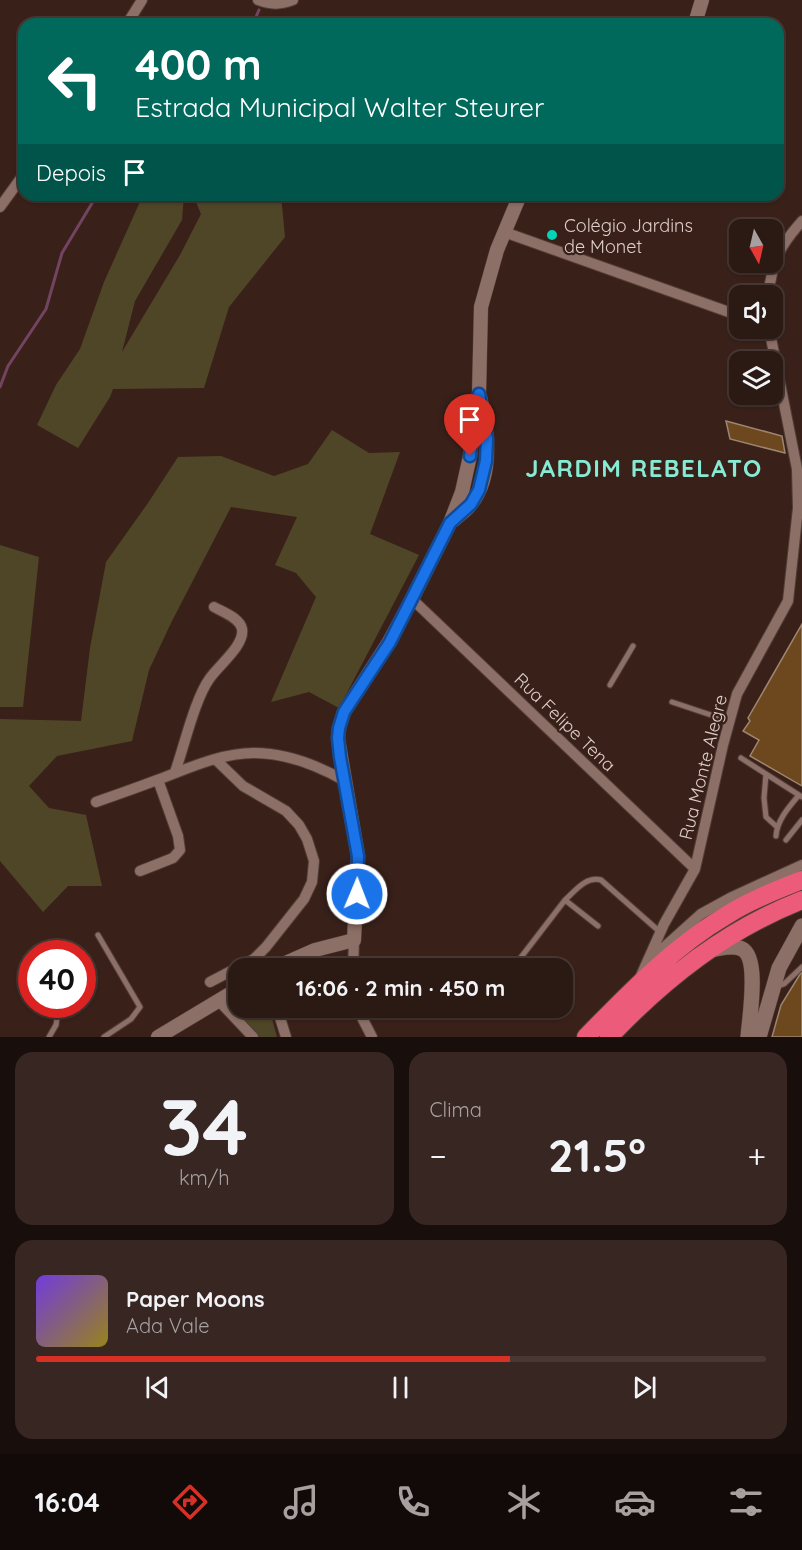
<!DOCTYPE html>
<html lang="pt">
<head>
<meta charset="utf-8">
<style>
	:root { --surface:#2b1914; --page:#372622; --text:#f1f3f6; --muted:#a6a0a0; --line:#473834; --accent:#d93025 }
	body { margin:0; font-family:Quicksand,sans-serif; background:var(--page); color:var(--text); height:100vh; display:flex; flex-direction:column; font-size:22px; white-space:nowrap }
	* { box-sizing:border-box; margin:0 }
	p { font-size:20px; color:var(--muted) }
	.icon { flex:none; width:33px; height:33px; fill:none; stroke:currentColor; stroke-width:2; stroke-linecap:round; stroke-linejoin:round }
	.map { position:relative; height:1037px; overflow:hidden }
	.drawer { display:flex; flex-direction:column; gap:15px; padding:15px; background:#180e0b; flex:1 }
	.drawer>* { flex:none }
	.top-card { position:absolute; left:18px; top:18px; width:766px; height:183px; border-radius:18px; box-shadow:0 2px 4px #0004,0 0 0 2px var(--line); background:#00695c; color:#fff; overflow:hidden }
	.needle { width:39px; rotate:172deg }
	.tools { position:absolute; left:729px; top:219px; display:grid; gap:12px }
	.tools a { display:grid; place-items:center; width:54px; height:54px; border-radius:12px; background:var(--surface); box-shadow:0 2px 4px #0004,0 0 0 2px var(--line); font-size:30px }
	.speed { position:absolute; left:18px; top:940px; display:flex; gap:12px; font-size:30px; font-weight:700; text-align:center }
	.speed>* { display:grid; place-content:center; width:78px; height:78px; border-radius:50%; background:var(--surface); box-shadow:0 2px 4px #0004,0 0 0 2px var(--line); line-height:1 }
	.speed .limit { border:9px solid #d22; background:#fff; color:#111 }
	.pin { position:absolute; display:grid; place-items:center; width:51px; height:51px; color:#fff; margin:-62px -26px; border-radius:50% 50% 50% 0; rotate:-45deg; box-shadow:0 0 6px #0007 }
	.pin .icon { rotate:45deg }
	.me { position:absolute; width:66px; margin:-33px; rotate:1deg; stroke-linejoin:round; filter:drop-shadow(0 0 4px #0008) }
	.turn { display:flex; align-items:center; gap:21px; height:126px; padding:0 18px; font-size:27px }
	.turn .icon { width:78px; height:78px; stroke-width:2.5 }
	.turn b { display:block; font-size:42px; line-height:51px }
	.then { display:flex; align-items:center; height:57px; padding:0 18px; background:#0003; gap:12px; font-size:22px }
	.big { font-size:45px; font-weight:700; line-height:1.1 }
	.drawer .tile { flex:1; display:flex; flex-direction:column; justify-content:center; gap:9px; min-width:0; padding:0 21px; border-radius:18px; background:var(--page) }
	.drawer .dial { align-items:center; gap:0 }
	.dial b { font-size:78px; line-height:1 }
	.song { display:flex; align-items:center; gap:18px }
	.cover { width:72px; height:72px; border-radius:9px; background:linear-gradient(135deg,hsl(260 70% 55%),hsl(50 70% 35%)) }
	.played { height:6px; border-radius:3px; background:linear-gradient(90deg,var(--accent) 65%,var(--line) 65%) }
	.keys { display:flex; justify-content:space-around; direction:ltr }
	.heat { display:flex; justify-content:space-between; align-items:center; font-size:33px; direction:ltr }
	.drawer .tiles { flex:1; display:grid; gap:15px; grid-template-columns:1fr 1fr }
	.tile:last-child { grid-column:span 2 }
	.trip { position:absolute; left:228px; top:958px; width:345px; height:60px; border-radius:18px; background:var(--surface); box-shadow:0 2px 4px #0004,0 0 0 2px var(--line); font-weight:700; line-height:60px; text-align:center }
	.dock { display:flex; height:96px; justify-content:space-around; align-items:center; background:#110a08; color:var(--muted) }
	.dock .icon { width:42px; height:42px }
	.dock .active { color:var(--accent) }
	.dock b { font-size:27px; color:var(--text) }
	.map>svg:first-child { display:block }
	.green { fill:#4f4627 }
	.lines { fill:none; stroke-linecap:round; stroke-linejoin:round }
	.stream { stroke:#734461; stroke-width:3 }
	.building { fill:#6d481e; stroke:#9c8671; stroke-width:1.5 }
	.service-casing { stroke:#523d37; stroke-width:7 }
	.minor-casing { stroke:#523d37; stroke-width:12 }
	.tertiary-casing { stroke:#523d37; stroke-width:15 }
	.secondary-casing { stroke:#523d37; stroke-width:16 }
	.motorway-casing { stroke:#523d37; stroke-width:20 }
	.service { stroke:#8c6f66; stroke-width:5 }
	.minor { stroke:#8c6f66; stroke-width:10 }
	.tertiary { stroke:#8c6f66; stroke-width:14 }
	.secondary { stroke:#8c6f66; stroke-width:15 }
	.motorway { stroke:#ec5c7a; stroke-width:18 }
	.route-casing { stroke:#114b97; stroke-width:15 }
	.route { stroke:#1a73e8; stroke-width:10 }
	.poi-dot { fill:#03d5b6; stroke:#39211a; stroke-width:2 }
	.labels { text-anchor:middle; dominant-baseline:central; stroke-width:4.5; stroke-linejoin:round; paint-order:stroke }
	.poi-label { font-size:18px; fill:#dfcec9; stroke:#39211a; text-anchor:start }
	.street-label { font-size:18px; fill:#dfcec9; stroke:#39211a }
	.district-label { font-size:24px; font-weight:bold; letter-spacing:1.5px; fill:#87ebd4; stroke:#39211a }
</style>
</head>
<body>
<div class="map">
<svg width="802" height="1037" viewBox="0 0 802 1037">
	<rect width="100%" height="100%" fill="#39211a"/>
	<path class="green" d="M143 195H184L182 220 135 301 122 352 180 255 201 214 193 195H281L285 237 229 307 204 388 113 389 110 397 78 448 37 425 56 385 80 349 104 282Z
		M332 430 369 453 400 452 370 534 419 555 339 708 309 692 271 702 316 597 296 573 275 565 297 517 231 507 171 623 149 670 132 741 57 756 29 786 49 808 86 815 102 886H68L43 912 0 861V719L81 721 90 648 106 562 148 503 178 457 221 456 274 476 308 464Z
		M0 545 39 557 23 707H0Z
		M239 1008H269L277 1037H259L248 1026Z"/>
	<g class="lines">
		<path class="stream" d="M253 24 259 10
			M0 387 8 366 46 309 62 253 97 195"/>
	</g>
	<path class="building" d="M726 421 782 436 785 453 730 439Z
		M802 624V786L750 756 759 740 743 731 750 721 748 718Z
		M802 971V1037H772L781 1005Z"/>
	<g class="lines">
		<defs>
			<path id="service" d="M610 685 633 646
				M672 702 729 721
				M741 758 802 797
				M766 774 764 798 766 817 777 827
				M776 836C777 820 789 807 799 795
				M786 840 802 820
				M598 926 565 900C576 890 586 876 601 880L660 932
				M98 935 140 1007 131 1019 104 1037
				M512 969 565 900
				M775 987 784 984 802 967
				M49 1037 56 1025 59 1005"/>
			<path id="minor" d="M258 0C270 5 281 5 293 0
				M127 24 142 0
				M0 207 24 174
				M504 232 740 316
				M768 296C773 260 778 248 802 221
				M412 599 695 869
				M175 772C184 747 195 698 210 678 219 665 245 645 242 629 240 618 223 612 214 607
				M96 802C116 795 136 788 157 780 187 769 220 753 254 753 286 753 317 765 345 781
				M140 871 173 858 180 850 178 836 158 780
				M651 959 701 914 732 897 802 865
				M353 969 354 940
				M639 980 664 924 695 869 723 745 737 694 788 601 798 508 797 469 769 328
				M210 982 254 959 266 947 304 899 312 882 314 861 307 839 299 825 286 811 243 786 215 759
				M219 1001 253 1037
				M277 1008 286 1037
				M357 1008 372 1037"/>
			<path id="tertiary" d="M692 24 696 20 702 0
				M454 520C459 515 467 510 471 504 494 475 488 430 480 397
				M272 969 315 950 354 940 358 856 341 757 338 738 339 728 344 712 389 642 412 599 450 523 462 492 470 456 474 413 479 394 481 307 497 250 520 195
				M158 1037 238 989"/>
			<path id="secondary" d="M709 950C719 949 732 944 742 949 760 958 749 1020 748 1037
				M759 1037 779 968 802 926"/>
			<path id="motorway" d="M586 1037C630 992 673 947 727 915 751 900 777 890 802 880
				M609 1037C665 978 726 930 802 900"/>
		</defs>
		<use href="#service" class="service-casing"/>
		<use href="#minor" class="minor-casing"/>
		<use href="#tertiary" class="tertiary-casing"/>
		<use href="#secondary" class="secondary-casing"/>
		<use href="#motorway" class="motorway-casing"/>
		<use href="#service" class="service"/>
		<use href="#minor" class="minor"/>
		<use href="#tertiary" class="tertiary"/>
		<use href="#secondary" class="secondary"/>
		<use href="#motorway" class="motorway"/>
	</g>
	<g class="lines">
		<defs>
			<path id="route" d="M357 894 358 856 340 757 338 738 339 728 344 712 390 642 450 523 471 504 479 490 486 461 487 439 479 394 474 413 470 456"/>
		</defs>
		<use href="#route" class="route-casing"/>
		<use href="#route" class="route"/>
	</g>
	<circle class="poi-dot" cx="552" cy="235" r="6"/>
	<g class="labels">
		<g class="poi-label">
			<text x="564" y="225">Colégio Jardins<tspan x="564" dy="21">de Monet</tspan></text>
		</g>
		<g class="street-label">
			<text transform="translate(565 722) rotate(44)">Rua Felipe Tena</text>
			<text transform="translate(703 767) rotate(-76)">Rua Monte Alegre</text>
		</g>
		<g class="district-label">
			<text x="644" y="468">JARDIM REBELATO</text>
		</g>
	</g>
</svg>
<div class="tools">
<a><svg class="needle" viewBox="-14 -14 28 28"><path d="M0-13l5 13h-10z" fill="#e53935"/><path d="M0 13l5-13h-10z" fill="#a6a0a0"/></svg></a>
<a><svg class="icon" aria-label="sound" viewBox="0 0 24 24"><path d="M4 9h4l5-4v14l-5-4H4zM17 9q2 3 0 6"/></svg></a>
<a><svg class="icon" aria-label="layers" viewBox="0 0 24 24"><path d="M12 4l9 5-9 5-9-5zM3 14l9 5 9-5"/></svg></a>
</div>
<div class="speed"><div class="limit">40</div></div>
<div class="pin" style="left:470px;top:456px;background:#d93025"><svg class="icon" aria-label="arrive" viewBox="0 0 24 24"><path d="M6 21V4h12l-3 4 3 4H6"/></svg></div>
<svg class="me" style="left:357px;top:894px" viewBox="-20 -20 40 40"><circle r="17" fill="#1a73e8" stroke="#fff" stroke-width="3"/><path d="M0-11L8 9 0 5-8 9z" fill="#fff"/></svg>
<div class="trip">16:06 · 2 min · 450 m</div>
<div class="top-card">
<div class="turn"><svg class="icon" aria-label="left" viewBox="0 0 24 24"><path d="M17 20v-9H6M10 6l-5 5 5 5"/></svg><div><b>400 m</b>Estrada Municipal Walter Steurer</div></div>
<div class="then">Depois<svg class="icon" aria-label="arrive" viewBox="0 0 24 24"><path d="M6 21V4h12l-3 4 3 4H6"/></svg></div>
</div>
</div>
<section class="drawer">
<div class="tiles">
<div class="tile dial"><b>34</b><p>km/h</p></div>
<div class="tile"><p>Clima</p>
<div class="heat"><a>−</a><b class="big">21.5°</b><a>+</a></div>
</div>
<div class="tile">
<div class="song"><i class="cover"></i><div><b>Paper Moons</b><p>Ada Vale</p></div></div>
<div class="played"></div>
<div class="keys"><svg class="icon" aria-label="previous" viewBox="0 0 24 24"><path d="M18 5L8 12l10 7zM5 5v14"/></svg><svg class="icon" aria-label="pause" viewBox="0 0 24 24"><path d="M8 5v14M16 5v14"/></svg><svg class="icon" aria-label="next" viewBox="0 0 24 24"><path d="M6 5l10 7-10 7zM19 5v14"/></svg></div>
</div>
</div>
</section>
<nav class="dock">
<b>16:04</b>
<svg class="icon active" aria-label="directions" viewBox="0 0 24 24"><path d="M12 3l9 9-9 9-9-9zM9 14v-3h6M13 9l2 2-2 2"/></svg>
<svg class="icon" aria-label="music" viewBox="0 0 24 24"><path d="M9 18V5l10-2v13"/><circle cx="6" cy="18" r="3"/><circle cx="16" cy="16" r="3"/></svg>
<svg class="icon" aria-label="phone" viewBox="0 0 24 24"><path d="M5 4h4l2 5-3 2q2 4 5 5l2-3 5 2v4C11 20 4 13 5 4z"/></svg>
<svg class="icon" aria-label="climate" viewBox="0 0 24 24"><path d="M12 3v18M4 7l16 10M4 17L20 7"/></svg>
<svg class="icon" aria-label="car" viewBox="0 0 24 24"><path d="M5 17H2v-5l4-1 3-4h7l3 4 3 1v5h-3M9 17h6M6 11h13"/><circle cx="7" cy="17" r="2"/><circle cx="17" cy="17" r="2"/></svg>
<svg class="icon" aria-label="filters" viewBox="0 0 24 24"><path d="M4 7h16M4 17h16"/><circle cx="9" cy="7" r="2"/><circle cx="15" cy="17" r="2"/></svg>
</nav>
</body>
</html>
